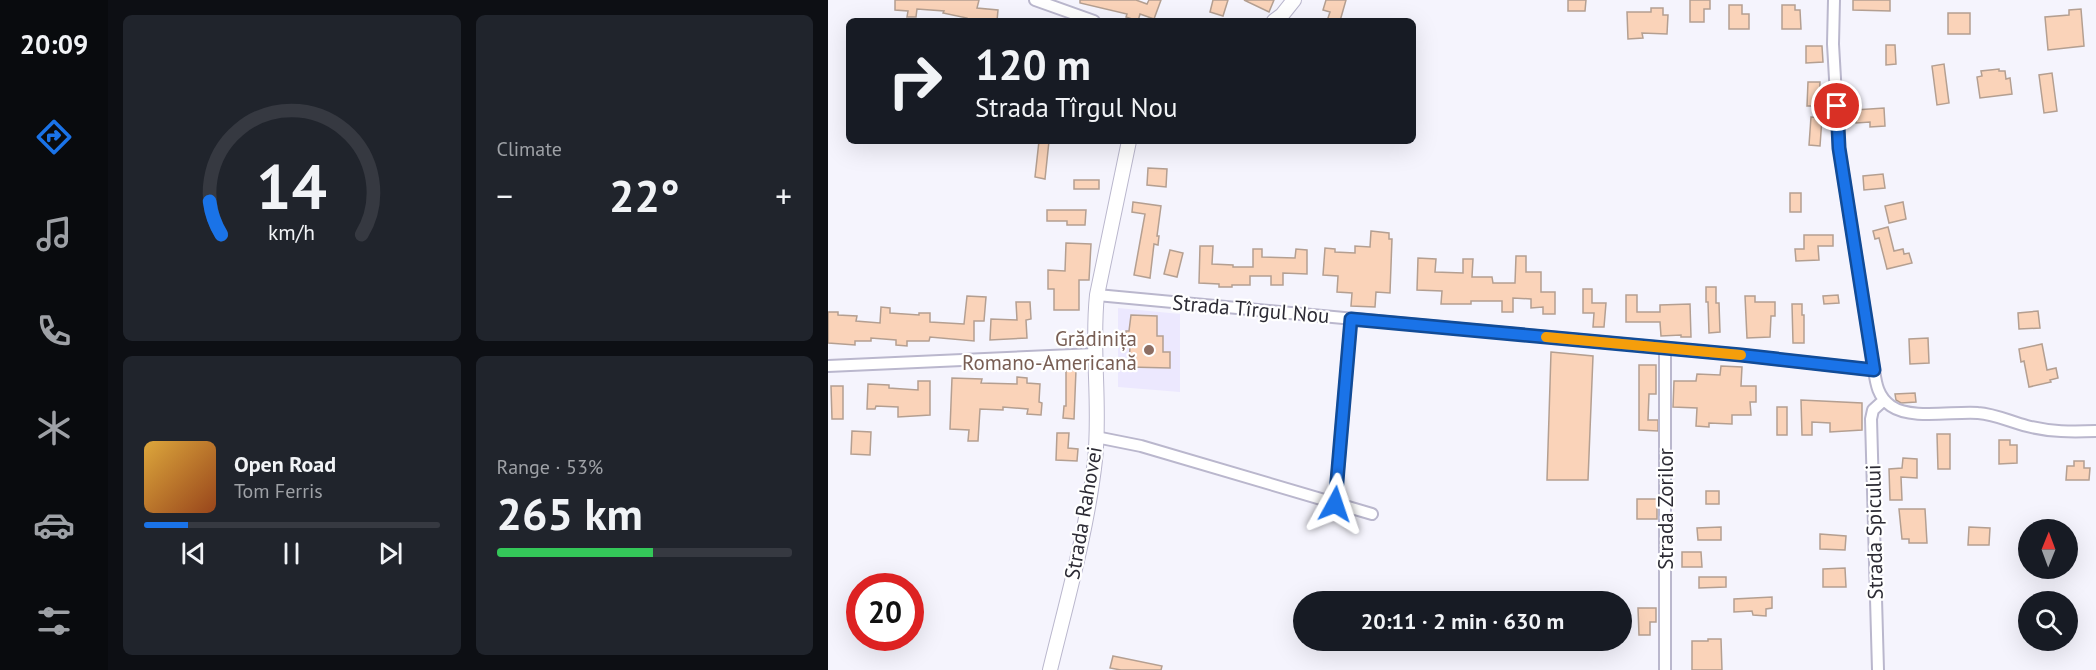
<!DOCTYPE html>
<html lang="en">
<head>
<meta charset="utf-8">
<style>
	:root { --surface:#171b24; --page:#20242c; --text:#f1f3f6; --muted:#9ea1a6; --line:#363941; --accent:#1a73e8 }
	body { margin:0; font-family:"PT Sans",sans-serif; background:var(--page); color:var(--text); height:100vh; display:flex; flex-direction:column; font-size:22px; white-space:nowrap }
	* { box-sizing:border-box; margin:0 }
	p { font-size:20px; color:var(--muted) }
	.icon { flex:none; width:33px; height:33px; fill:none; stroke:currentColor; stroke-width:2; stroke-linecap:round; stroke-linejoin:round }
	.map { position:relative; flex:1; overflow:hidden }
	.details { display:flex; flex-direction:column; gap:15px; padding:15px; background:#0d0f14; width:720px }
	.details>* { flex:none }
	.hud { position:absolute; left:18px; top:18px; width:570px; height:126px; border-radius:9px; box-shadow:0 6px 24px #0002; background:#171b24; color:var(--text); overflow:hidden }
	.needle { width:39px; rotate:1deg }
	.controls { position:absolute; left:1190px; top:519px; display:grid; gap:12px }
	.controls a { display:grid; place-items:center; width:60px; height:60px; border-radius:50%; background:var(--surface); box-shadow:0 6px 24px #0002; font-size:30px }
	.speed { position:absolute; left:18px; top:573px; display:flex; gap:12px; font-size:30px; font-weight:700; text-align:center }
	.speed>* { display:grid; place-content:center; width:78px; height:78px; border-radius:50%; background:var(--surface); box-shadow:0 6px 24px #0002; line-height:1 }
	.speed .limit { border:9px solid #d22; background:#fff; color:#111 }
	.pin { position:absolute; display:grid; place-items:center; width:51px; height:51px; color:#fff; margin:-26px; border:3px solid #fff; border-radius:50%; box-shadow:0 2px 6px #0007 }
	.me { position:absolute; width:66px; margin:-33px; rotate:5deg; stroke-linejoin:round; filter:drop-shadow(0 0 4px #0008) }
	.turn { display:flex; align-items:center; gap:21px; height:126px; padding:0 30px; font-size:27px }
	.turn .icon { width:78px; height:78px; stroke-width:2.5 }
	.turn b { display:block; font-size:42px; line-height:51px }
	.big { font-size:45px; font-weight:800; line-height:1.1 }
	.details .card { flex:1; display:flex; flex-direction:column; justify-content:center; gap:9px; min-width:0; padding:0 21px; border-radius:9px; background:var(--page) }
	.details .dial { align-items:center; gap:0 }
	.dial svg { height:156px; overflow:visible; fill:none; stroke:var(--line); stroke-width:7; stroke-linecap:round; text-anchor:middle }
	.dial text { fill:var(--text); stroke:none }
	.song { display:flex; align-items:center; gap:18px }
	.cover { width:72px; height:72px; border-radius:9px; background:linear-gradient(135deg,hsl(40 70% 55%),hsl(20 70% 35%)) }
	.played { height:6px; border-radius:3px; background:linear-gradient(90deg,var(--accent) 15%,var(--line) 15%) }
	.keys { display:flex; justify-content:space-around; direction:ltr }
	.heat { display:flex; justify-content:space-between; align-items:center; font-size:33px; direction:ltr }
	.charge { height:9px; border-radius:4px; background:linear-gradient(90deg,#34c759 53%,var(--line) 0) }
	.details .tiles { flex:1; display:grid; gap:15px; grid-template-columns:repeat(2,1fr) }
	.trip { position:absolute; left:465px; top:591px; width:339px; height:60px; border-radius:30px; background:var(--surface); box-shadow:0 6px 24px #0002; font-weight:800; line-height:60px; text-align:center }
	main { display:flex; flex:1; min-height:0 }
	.tab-bar { display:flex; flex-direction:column; width:108px; justify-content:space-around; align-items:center; background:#090b0e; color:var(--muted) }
	.tab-bar .icon { width:42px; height:42px }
	.tab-bar .selected { color:var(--accent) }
	.tab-bar b { font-size:27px; color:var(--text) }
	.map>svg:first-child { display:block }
	.education { fill:#ece8fe }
	.building { fill:#fad3b9; stroke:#b49f91; stroke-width:1.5 }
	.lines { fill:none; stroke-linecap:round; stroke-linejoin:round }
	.minor-casing { stroke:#bab7cd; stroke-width:14 }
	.major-casing { stroke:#bab7cd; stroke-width:16 }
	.minor { stroke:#fff; stroke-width:10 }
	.major { stroke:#fff; stroke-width:14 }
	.route-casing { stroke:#114b97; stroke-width:15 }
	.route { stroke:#1a73e8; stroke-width:10 }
	.slow { stroke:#f59e0b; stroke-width:10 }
	.education-dot { fill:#8d6e63; stroke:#fff; stroke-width:2 }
	.labels { text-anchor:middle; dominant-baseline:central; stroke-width:4.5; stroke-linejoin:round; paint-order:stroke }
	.street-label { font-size:21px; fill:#2c2b34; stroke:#fff }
	.education-label { font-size:21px; fill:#785e54; stroke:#fff; text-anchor:end }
</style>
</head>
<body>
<main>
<nav class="tab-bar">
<b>20:09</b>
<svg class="icon selected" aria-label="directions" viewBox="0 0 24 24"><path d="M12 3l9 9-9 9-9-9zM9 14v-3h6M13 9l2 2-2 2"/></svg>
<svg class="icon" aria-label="music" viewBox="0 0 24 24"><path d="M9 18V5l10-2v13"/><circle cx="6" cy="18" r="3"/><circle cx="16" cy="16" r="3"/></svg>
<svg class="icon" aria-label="phone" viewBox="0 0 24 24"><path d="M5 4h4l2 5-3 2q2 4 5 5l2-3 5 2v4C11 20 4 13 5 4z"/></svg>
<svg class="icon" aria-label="climate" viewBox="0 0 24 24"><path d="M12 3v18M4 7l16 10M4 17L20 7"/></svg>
<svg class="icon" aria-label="car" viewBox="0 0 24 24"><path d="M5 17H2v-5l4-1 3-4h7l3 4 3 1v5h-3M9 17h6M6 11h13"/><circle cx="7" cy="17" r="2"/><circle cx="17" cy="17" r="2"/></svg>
<svg class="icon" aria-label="filters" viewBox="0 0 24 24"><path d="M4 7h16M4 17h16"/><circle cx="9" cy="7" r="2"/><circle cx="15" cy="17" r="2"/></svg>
</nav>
<section class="details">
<div class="tiles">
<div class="card dial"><svg viewBox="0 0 100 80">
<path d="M14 69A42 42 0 1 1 86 69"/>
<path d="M14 69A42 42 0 0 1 8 52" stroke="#1a73e8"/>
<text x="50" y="56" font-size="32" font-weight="700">14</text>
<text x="50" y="72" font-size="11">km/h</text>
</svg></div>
<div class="card"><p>Climate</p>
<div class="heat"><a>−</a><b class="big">22°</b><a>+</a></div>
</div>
<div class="card">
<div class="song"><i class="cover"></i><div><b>Open Road</b><p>Tom Ferris</p></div></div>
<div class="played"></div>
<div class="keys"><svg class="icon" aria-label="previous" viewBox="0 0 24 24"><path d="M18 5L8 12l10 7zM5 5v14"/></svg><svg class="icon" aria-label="pause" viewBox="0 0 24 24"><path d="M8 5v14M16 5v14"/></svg><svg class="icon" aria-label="next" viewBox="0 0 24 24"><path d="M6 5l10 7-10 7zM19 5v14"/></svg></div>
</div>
<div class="card"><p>Range · 53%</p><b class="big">265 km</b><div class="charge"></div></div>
</div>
</section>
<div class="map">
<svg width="1268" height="670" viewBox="0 0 1268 670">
	<rect width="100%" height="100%" fill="#f5f4fd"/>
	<path class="education" d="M290 308 352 314V392L290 387Z"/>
	<path class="building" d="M67 0H151L149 8 170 10 169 21H139V18L115 13 116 11 89 9 88 17H79L80 11 67 10Z
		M252 0H308L319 4 321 0H333L326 19 312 14 310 21 298 17 299 14 252 3Z
		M385 0H400L395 16 382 12Z
		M416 0H446L441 12Z
		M498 0H518L512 21H499L502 12 495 10Z
		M740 0H758L757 11H740Z
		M862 0H882V9H876V22H862Z
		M1025 0H1062V11L1025 10Z
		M901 5H914V14H921V29H901Z
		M954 5H967V10H972L973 29H954Z
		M823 8H835V15H840L839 34 814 33 815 38 800 39 799 12H823Z
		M1253 9 1256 46 1220 50 1217 17 1241 15V10Z
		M1120 13H1142V34H1120Z
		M1058 45H1067L1068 64 1058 65Z
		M978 46H994L995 62 978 63Z
		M1116 64 1121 103 1109 105 1104 66Z
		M1171 69V71H1177L1178 79 1182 78 1184 94 1152 98 1149 77 1154 76 1153 71Z
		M1224 73 1229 111 1216 113 1211 75Z
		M980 82H992L991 106H979Z
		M1056 108 1057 126 1042 127V122L1028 123 1027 110Z
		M983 117 994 118 992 146 981 145Z
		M211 141H221L217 179 207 177Z
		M320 168 339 169 338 187 319 185Z
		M1055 174 1057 188 1036 190 1035 176Z
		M246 180H271V189H246Z
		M962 193H973V212H962Z
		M305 202 333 206 329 236H331L330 245 326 244 322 278 306 275 317 214 304 212Z
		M1075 202 1078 219 1061 223 1057 206Z
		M219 210H258L257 225H239V221H219Z
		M1060 227 1066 251 1075 249 1076 254 1081 253 1084 263 1059 269 1051 238 1047 239 1045 231Z
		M543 231 561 233V239H564L562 293 548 292 547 307 523 306 524 293 509 292 510 276 495 275 497 248 507 249V252L527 253V246L542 247Z
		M976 235H1005V246H990L991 260 968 261 967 249H976Z
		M238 243 263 244 261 280H251V310H226V289H220V270L237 271Z
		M372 246H385L384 264 405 265V267H425V249H434V257L467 258 468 249 479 250V274L455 273V285H443V276H422V285H404V287H391V284L371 283Z
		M342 250 355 253 349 277 336 274Z
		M688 256H698V272H713V292H727V314H715V307L703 308V299L685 298V312H674V301H643V304H613L614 291 589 290 590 258 608 259 607 272 635 273V259H645L644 277H664L665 283H687Z
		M878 287H888V303H891L892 332 881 333 880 302H878Z
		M755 289H764V303H778L776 327H765L766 313H755Z
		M798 295H809V312H832V305L862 304 863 337H853V335L833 336 832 322H798Z
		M1010 295 1011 303 996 304 995 296Z
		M139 296 158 297 156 321H146V341L102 337 101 341H79V346L68 345V340L43 338V341H27V345L0 343V312H10V315L29 316 28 321 52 323 53 307 62 308V313L91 315V313H102V322L136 324Z
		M917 296H927V302H947V316H943L942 337 919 338Z
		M188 302H202L203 319 198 320 199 338 162 340 163 319 189 320Z
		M964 304H974V315H976V343H965Z
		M1210 311 1212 328 1191 329 1190 313Z
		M303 315 329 316V336H335V352H342V368L301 367 302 346H298V331H301Z
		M1100 338 1101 363 1082 364 1081 339Z
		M1214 344 1219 370 1228 368 1230 378 1222 380 1223 382 1201 387 1196 361 1193 362 1191 349Z
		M723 352 765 356 760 480H719Z
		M811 365H828V394H821L820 420H830V431L811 430Z
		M893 366 914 367 913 386H928V402H922L923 415H904V424L881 423V427L868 426 869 408 845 407 846 381H868L869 374 892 375Z
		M238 370H248L246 419 235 418 236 406H238Z
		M189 377 199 378V383L212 384 211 402 214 403 213 415 199 414 200 409 175 407V410L152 409 150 441H140L141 430 122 429 124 378 154 379 153 383 189 384Z
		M90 381H102V415L70 417V407L48 406 47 409H39L40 384 61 385V388L90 390Z
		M3 386H15V419H4Z
		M1087 393 1088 402 1073 403 1068 400 1067 394Z
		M973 400 1034 403V430L1002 432V423L984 422V435H974Z
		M949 407H959V435H949Z
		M24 431 43 432 42 455 23 454Z
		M229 433H241L240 448 250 449 249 461 228 460Z
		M1109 434H1122V469H1110Z
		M1171 440H1182V445H1189V463L1171 464Z
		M1075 458 1089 459V478L1073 477 1074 500H1062L1061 469 1074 468Z
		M1246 461H1256V468H1262L1261 480H1238L1239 466H1246Z
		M878 491H891V504H878Z
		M809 499H829V519H809Z
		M1071 509H1097L1099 543H1081V539H1074Z
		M893 527V540H870L869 528Z
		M1141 527 1162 528 1161 545H1140Z
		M992 534 1018 536 1017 550 992 549Z
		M854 552H873L874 567H854Z
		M1017 568 1018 587H995V569Z
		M871 577H898V587L871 588Z
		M944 597V608L938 609V616L925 615 924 611 906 612V599Z
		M810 608H828V622H822V635H811Z
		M880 639H893L894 670H864V641H880Z
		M285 656 334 666 333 670H293L282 668Z"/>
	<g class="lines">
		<defs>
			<path id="minor" d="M207 0 266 21
				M1006 0 1005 44 1011 148 1046 370C1048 384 1050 397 1063 406 1083 420 1126 411 1150 413 1167 414 1183 422 1199 426 1222 432 1244 432 1268 431
				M269 295 913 355 1046 370
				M0 366 267 354
				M268 437 313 446 544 514
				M507 504 523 319
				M837 670V349
				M1050 670 1043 419 1045 410 1056 400"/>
			<path id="major" d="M446 21 454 15 466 0
				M222 670C239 600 259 531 267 460 273 405 263 350 269 295L301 141"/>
		</defs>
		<use href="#minor" class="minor-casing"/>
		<use href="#major" class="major-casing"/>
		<use href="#minor" class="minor"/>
		<use href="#major" class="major"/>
	</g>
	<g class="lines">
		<defs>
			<path id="route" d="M507 504 523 319 913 355 1046 370 1011 148 1009 106"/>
		</defs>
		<use href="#route" class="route-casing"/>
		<use href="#route" class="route"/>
		<path class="slow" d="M718 337 913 355"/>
	</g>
	<circle class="education-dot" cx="321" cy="350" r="6"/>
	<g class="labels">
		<g class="street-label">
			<text transform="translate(423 309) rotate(5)">Strada Tîrgul Nou</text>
			<text transform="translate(837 509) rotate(-90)">Strada Zorilor</text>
			<text transform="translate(255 513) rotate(-80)">Strada Rahovei</text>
			<text transform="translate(1046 532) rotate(-91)">Strada Spicului</text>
		</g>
		<g class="education-label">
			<text x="309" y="338">Grădinița<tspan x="309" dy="24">Romano-Americană</tspan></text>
		</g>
	</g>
</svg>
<div class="controls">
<a><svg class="needle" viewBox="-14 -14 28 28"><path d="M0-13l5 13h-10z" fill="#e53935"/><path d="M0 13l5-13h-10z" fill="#9ea1a6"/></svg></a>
<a><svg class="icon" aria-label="search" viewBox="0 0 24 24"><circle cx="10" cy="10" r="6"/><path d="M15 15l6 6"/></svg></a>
</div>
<div class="speed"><div class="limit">20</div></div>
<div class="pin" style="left:1009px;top:106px;background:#d93025"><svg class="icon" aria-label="arrive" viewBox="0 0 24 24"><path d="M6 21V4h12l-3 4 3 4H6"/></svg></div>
<svg class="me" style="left:507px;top:504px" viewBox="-20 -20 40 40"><path d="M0-17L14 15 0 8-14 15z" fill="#1a73e8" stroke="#fff" stroke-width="4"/></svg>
<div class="trip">20:11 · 2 min · 630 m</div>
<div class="hud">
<div class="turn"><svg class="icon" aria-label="right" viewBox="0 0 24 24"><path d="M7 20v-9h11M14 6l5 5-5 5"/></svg><div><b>120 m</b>Strada Tîrgul Nou</div></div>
</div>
</div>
</main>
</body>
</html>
